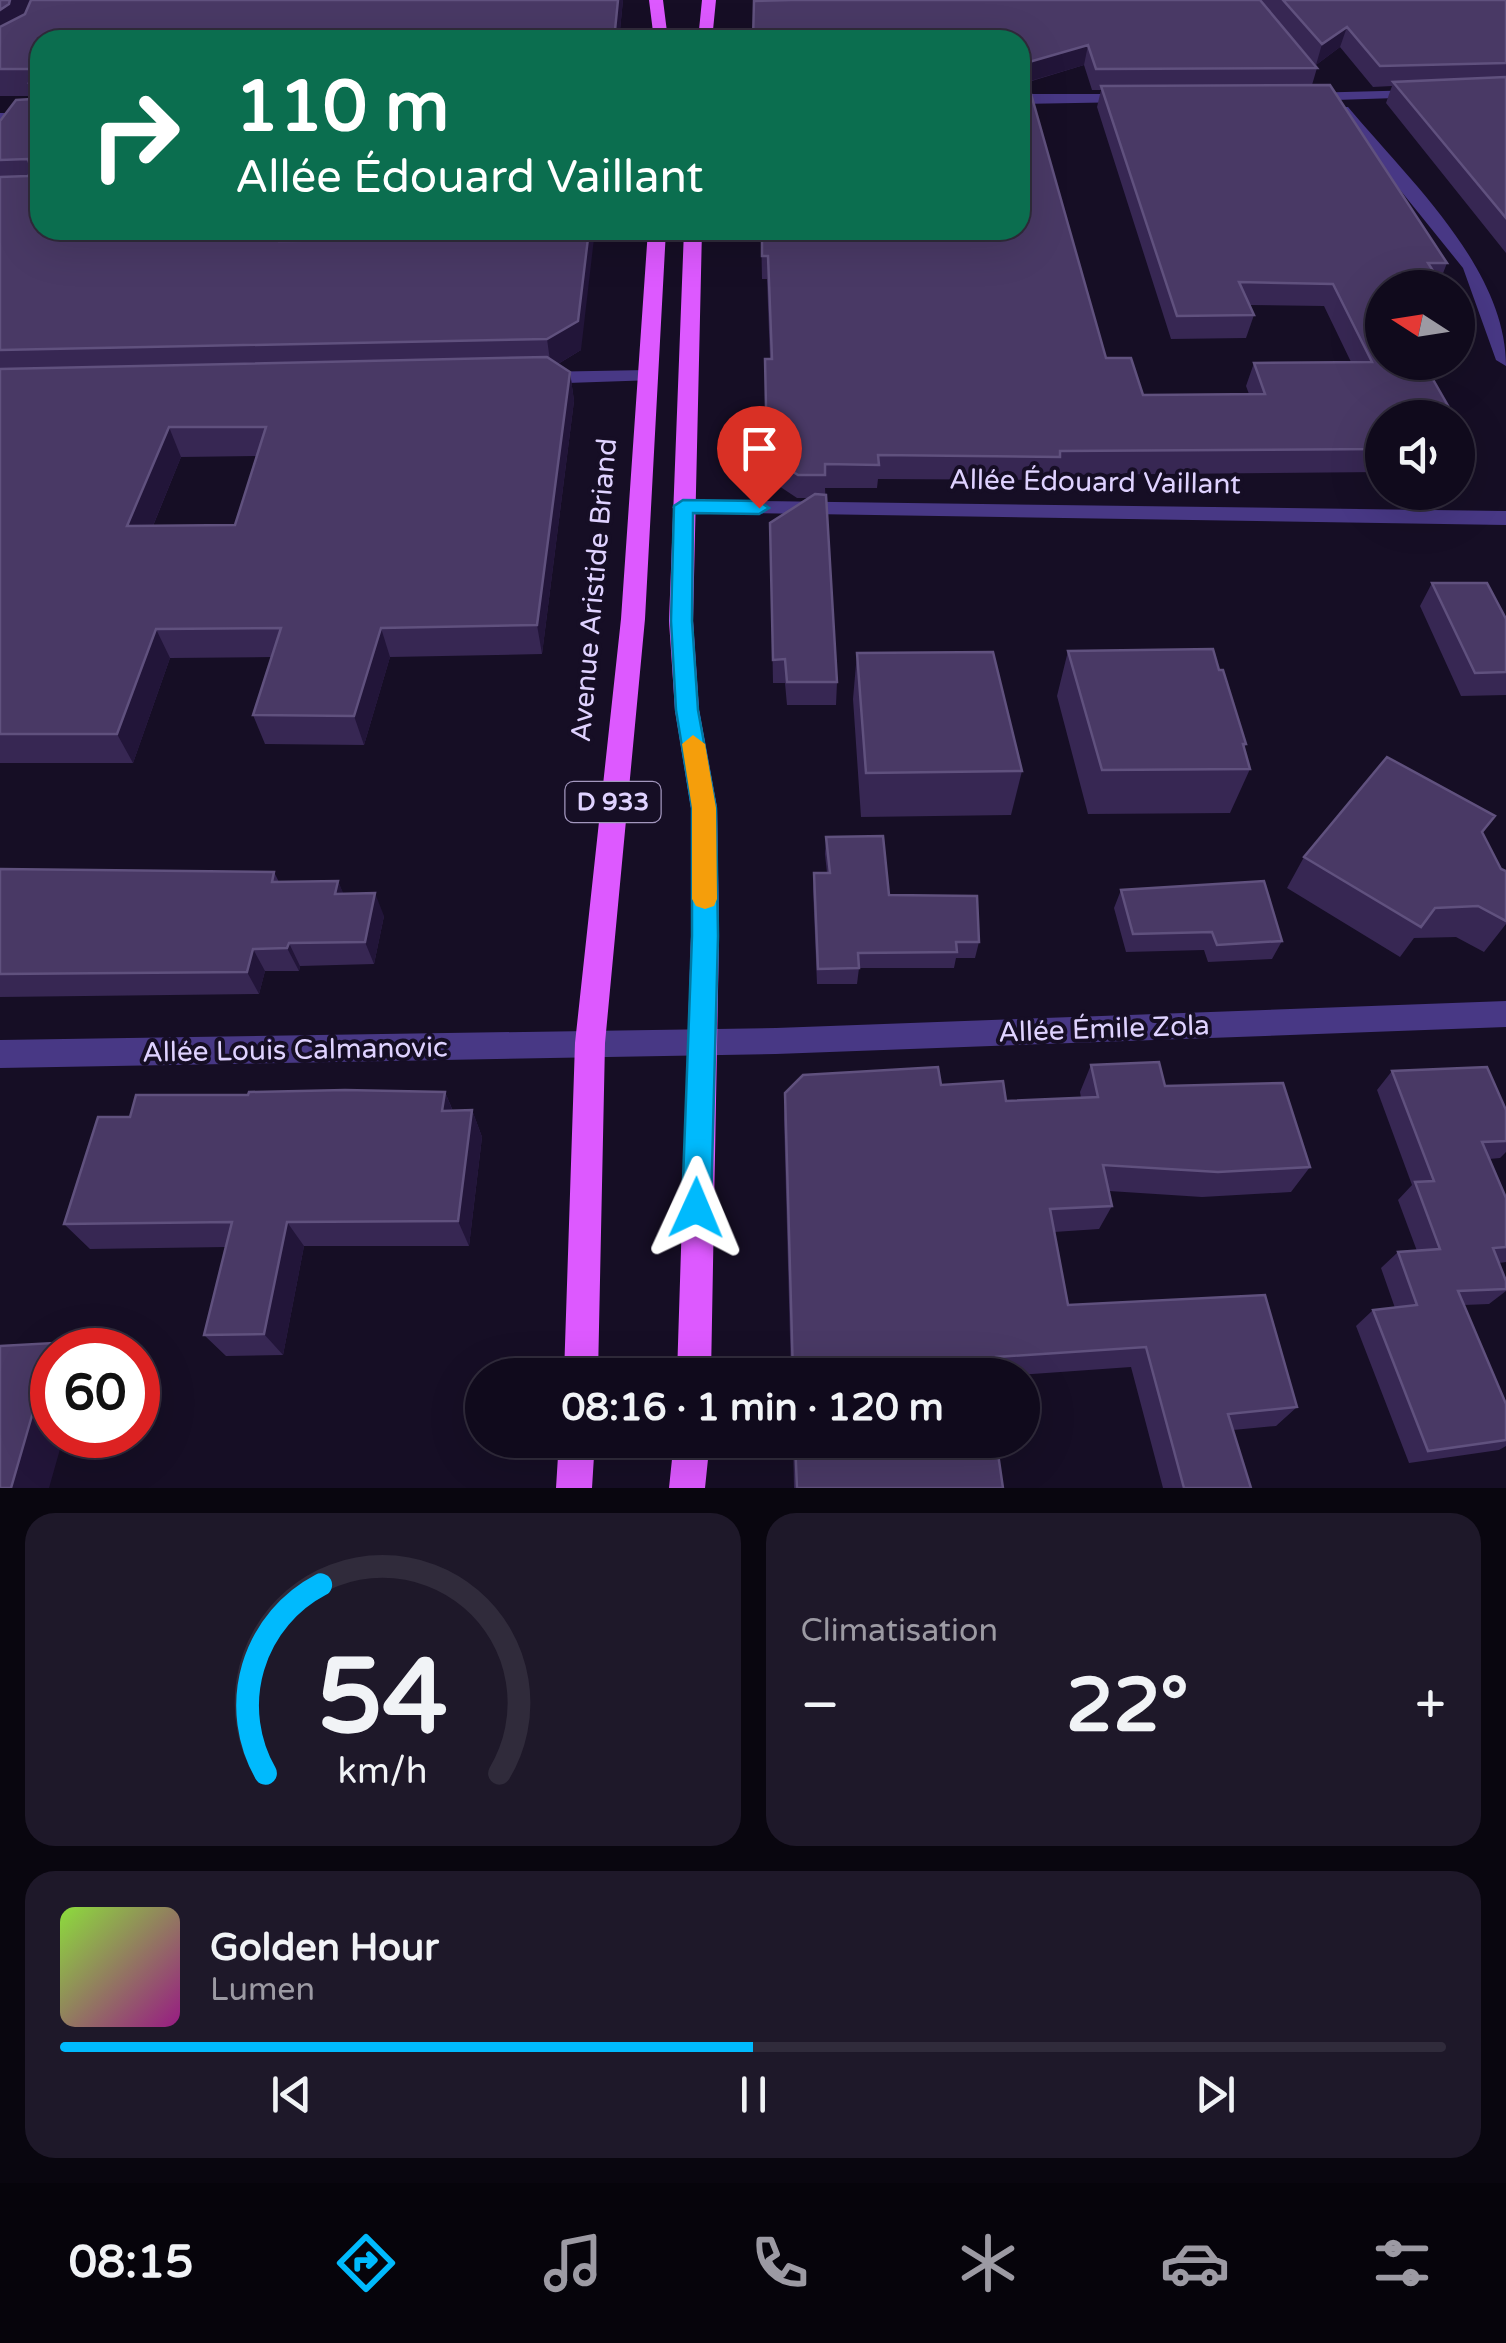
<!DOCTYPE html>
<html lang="fr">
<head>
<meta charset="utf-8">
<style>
	:root { --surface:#100a1c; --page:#1e1829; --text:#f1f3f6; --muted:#9c9aa3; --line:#302b3b; --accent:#00bafd }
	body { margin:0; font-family:"Varela Round",sans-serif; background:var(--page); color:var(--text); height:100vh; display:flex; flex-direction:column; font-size:38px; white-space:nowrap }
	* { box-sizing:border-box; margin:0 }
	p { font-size:32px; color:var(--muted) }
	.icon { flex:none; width:55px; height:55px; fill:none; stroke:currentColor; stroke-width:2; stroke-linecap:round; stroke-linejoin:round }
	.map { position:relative; height:1488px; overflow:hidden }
	.details { display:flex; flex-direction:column; gap:25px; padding:25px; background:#09060f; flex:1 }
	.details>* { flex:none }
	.guide { position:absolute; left:30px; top:30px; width:1000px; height:210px; border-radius:30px; box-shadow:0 10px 40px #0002,0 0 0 2px var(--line); background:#0b6e4f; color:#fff; overflow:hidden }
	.needle { width:65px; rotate:282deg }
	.fabs { position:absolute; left:1365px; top:270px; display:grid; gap:20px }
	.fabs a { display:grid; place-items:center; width:110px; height:110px; border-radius:50%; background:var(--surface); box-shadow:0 10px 40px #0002,0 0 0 2px var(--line); font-size:50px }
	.speed { position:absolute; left:30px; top:1328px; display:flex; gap:20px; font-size:50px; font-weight:700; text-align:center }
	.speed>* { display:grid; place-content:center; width:130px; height:130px; border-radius:50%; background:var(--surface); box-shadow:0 10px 40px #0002,0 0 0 2px var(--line); line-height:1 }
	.speed .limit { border:15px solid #d22; background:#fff; color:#111 }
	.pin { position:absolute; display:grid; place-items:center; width:85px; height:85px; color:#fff; margin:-102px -42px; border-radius:50% 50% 50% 0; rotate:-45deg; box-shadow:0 0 10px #0007 }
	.pin .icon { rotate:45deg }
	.me { position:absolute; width:110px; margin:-55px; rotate:1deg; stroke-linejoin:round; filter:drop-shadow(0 0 8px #0008) }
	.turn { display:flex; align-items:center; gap:35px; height:210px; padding:0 40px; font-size:45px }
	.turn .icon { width:130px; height:130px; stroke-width:2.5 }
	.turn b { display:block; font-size:70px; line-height:85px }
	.big { font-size:75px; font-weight:700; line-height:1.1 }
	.details .card { flex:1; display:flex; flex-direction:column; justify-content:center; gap:15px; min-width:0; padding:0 35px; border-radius:30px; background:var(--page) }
	.details .dial { align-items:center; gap:0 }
	.dial svg { height:260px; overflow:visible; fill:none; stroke:var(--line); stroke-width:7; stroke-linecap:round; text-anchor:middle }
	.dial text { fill:var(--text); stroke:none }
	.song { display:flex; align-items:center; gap:30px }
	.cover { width:120px; height:120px; border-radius:15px; background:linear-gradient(135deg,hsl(90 70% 55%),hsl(310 70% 35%)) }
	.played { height:10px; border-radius:5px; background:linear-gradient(90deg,var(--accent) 50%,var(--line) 50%) }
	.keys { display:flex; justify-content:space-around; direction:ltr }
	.heat { display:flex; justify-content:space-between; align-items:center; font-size:55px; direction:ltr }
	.details .tiles { flex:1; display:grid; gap:25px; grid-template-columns:1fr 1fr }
	.card:last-child { grid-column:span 2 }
	.trip { position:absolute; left:465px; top:1358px; width:575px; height:100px; border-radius:50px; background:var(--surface); box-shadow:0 10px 40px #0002,0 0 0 2px var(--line); font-weight:700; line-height:100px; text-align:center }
	.tabs { display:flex; height:160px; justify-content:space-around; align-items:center; background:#06040b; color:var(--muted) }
	.tabs .icon { width:70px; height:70px }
	.tabs .current { color:var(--accent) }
	.tabs b { font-size:45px; color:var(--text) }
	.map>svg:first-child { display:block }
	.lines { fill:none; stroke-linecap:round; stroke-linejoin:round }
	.service { fill:#483885; fill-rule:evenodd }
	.minor { fill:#483885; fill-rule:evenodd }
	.primary { fill:#dd59ff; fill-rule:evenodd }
	.wall { fill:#372753; fill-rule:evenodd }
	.shaded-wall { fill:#221539 }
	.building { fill:#493965; stroke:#60517e; stroke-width:2.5; fill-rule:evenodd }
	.route { fill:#00bafd; stroke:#0079a4; stroke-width:2.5 }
	.slow { fill:#f59e0b }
	.labels { text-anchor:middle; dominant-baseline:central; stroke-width:8; stroke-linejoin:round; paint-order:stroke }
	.shield { fill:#160e25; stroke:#a397be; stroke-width:2.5 }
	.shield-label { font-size:25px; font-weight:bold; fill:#dfd2ff }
	.street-label { font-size:28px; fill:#dfd2ff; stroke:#160e25 }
</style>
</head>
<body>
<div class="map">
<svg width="1506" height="1488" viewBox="0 0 1506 1488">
	<rect width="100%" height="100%" fill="#160e25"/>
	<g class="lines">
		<path class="service" d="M0 113H40V123H0Z"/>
		<path class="minor" d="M1421 90 1428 94 1426 97 1306 101 1299 97 1306 93Z
			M1020 94H1131L1138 98 1131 102 1020 104Z
			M1338 107H1348C1408 179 1506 268 1506 366L1496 360 1463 268 1338 113Z
			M648 370 658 376 655 380 538 384 528 378 538 372Z
			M683 500 1506 511V525L675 512 672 507Z
			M1506 1001V1027L776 1054 0 1068V1040L776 1028Z"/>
		<path class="primary" d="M649 0H663L668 40H654Z
			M702 0H716L712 40H698Z
			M648 230H666L645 619 605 1043 598 1375H564L575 1043 621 619Z
			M684 230H702L693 621 699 710 717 808 719 937 711 1375H677L691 937V808L675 710 669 621Z
			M559 1440H595L592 1488H556Z
			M674 1440H710L705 1488H669Z"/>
	</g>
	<path class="wall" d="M0 0H623L619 40H40L300 241 581 350 558 364 570 372 574 401 542 654 390 657 364 745 265 744 253 715 272 657 170 658 133 763H0V121L32 99V96H0ZM256 456 235 525 153 526 181 457Z
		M777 0H1506V253L1386 103 1392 86 1373 87 1340 47 1316 65 1276 19 1317 68 1312 85 1447 263 1440 281 1382 288V472L1057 475 1055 480 878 479 877 488H825L837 682 836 705H787L785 683H773L770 523 809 498H797L767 478 765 359H770L767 279H762L761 230H1020V40ZM1084 65 1092 90H1101L1097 107 1171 339 1246 338 1254 315 1249 305 1324 306 1351 362 1254 363 1246 386 1249 394 1143 395 1106 358 1022 84Z
		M1458 421 1473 448 1461 471H1458Z
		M1432 583 1506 619V695L1461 696 1420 606Z
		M1068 651 1219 670 1246 744 1244 750 1250 769 1230 813 1088 814 1057 696Z
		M857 653 1022 771 1011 815 861 817 853 699Z
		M1483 834 1501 869 1506 871V924L1484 952 1456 937 1414 938 1400 957 1287 888 1304 857Z
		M826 837 889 895 979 942 975 958H956L954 968H859L857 984H817L813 889 814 873H827L825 854Z
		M0 869 274 872 279 882 338 881 343 894 384 916 374 964 300 966 299 971H265L259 994 0 997Z
		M1121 890 1282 941 1272 959 1208 962 1204 950 1126 952 1114 908Z
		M1091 1065 1165 1086 1310 1167 1291 1192 1202 1197 1109 1191 1112 1206 1099 1229 1054 1232 1068 1305 1297 1407 1276 1426 1233 1430 1251 1488H1163L1131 1367 1018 1375H791L784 1119 785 1093 941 1085 1006 1101 1081 1098 1080 1092Z
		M1392 1071 1506 1110V1152L1500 1158 1489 1159 1506 1198V1262L1499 1263 1506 1281V1291L1489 1304 1464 1305 1506 1404V1446L1499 1450 1409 1463 1356 1326 1373 1310 1395 1308 1381 1268 1398 1252 1417 1251 1398 1200 1412 1185 1377 1090Z
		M445 1092 453 1111 472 1110 482 1137 469 1246H304L283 1355 226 1356 204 1335 226 1247 90 1249 64 1224 130 1117 248 1095Z
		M793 1440H996L1003 1488H794Z"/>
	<path class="shaded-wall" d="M10 0H32L19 30 0 42V10Z
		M618 0H623L619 40H614Z
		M1347 27 1340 47 1316 65 1322 44Z
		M1088 45 1084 65 1020 84 1022 64Z
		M285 230H304L289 269 280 241Z
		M589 230H595L581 350 551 368 547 339Z
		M570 372 574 401 542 654 537 625Z
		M169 427 181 457 141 555 127 526Z
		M381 628 390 657 364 745 354 716Z
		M156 629 170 658 133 763 117 734Z
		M338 881 348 904 335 894Z
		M375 893 384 916 374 964 365 942Z
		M289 943 300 966 299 971 287 948Z
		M253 949 265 971 259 994 247 972Z
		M445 1092 456 1119 442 1111Z
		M472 1110 482 1137 469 1246 458 1221Z
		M287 1222 304 1246 283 1355 264 1334Z
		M53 1343 62 1350H52V1435H64L49 1488H11Z"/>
	<path class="building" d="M0 0H10L9 4 0 10Z
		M31 0H618L614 40H40V230H285L280 241 387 240 388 235 463 238 465 230H589L578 321 547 339 0 350V177L28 176 32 172 28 159 0 160V121L16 100 32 99 33 86 29 83 40 69H0V27L25 14Z
		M791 0H1260L1317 68 1096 69 1088 45 1022 64 1020 78V40H753L754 1Z
		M1283 0H1506V63L1380 66 1347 27 1322 44Z
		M1506 77V218L1393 82Z
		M1020 83 1029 87 1106 358H1131L1143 395 1265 394 1254 363 1372 362 1333 284 1239 282 1254 315 1177 316 1101 86 1330 85 1447 263H1428L1444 288H1382V362H1423L1455 418H1382V449L1060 451V457L878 455 879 465 825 464V475H798L767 455 765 359H772L768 256H762V230H1020Z
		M547 357 570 372 537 625 381 628 354 716 253 715 281 628 156 629 117 734H0V369ZM169 427H266L235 525 127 526Z
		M1458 421 1473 448H1458Z
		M815 494 826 495 837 682H787L785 659 773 660 770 523Z
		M1432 583H1487L1506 619V672L1475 673Z
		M1213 649 1219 670H1223L1246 744H1243L1250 769 1102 770 1068 651Z
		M993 652 1022 771 866 773 857 653Z
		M1387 757 1495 816 1482 832 1501 869 1506 871V921L1478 906 1435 908 1421 927 1304 857Z
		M883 836 889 895 977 896 979 942H956L957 952 858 953 859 968 818 969 814 873H830L826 837Z
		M0 869 274 872 272 882 338 881 335 894 375 893 365 942 289 943 287 948 253 949 247 972 0 974Z
		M1264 881 1282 941 1217 945 1212 932 1133 934 1121 890Z
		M1159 1062 1165 1086 1283 1083 1310 1167 1218 1172 1103 1165 1112 1206 1050 1209 1068 1305 1265 1295 1297 1407 1228 1414 1251 1488H1184L1146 1347 996 1357 999 1375H793L785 1093 803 1075 938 1067 941 1085 1003 1081 1006 1101 1098 1097 1091 1065Z
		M1487 1067 1506 1110V1141L1482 1142 1506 1198V1247L1493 1248 1506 1281V1289L1458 1291 1506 1404V1440L1428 1451 1373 1310 1417 1305 1398 1252 1440 1249 1415 1182 1434 1181 1392 1071Z
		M345 1090 445 1092 442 1111 472 1110 458 1221 287 1222 264 1334 204 1335 232 1222 64 1224 98 1117H130L136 1095H248L249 1092Z
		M53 1343 11 1488H0V1346Z
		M795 1440H996L1003 1488H797Z"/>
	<path class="route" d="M683 500 759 501 769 508 759 514 693 513 692 621 698 710 716 808 718 936 711 1208 707 1218 696 1222 686 1218 682 1208 692 936V808L676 710 671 621 674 506Z"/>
	<path class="slow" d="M693 735 705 744 716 808 717 899 714 906 705 909 696 906 692 899V808L682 744Z"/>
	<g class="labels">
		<rect class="shield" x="565.5" y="782" width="95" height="40" rx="8"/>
		<g class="shield-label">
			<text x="613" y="802">D 933</text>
		</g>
		<g class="street-label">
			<text transform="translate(1095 482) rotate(1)">Allée Édouard Vaillant</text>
			<text transform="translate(594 590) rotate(-85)">Avenue Aristide Briand</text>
			<text transform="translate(1104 1029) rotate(-2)">Allée Émile Zola</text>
			<text transform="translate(295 1050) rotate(-1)">Allée Louis Calmanovic</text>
		</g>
	</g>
</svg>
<div class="fabs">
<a><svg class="needle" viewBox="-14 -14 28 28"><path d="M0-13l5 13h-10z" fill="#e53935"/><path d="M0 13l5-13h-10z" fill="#9c9aa3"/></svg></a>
<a><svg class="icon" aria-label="sound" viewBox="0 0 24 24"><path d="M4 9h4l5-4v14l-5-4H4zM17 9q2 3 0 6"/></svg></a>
</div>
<div class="speed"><div class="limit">60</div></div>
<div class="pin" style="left:759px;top:508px;background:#d93025"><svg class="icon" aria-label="arrive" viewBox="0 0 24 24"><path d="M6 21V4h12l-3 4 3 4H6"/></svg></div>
<svg class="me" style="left:696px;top:1208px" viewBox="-20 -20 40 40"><path d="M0-17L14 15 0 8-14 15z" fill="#00bafd" stroke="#fff" stroke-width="4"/></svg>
<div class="trip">08:16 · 1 min · 120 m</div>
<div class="guide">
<div class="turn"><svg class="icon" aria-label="right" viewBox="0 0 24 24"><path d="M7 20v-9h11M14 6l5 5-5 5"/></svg><div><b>110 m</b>Allée Édouard Vaillant</div></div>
</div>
</div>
<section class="details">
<div class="tiles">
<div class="card dial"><svg viewBox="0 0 100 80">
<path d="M14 69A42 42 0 1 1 86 69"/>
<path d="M14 69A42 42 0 0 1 31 11" stroke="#00bafd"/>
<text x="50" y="56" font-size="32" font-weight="700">54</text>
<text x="50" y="72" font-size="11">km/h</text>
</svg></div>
<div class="card"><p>Climatisation</p>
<div class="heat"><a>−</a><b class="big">22°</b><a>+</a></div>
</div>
<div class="card">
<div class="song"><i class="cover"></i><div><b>Golden Hour</b><p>Lumen</p></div></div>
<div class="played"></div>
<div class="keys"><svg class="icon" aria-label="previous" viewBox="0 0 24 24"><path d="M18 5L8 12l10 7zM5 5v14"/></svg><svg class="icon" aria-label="pause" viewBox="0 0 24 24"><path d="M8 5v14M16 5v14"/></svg><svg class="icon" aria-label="next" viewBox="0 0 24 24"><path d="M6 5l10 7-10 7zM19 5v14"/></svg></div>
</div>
</div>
</section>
<nav class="tabs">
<b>08:15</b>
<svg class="icon current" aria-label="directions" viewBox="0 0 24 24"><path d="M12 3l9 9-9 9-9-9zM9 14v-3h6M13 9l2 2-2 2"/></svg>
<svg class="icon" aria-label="music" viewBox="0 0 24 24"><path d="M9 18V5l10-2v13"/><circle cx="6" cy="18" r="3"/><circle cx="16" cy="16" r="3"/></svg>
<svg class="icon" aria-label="phone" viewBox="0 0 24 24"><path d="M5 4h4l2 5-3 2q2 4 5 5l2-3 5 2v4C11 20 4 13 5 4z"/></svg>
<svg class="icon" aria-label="climate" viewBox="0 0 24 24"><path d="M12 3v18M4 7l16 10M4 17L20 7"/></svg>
<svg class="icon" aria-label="car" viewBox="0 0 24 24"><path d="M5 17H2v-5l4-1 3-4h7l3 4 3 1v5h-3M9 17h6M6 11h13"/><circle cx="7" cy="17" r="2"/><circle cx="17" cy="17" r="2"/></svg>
<svg class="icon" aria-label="filters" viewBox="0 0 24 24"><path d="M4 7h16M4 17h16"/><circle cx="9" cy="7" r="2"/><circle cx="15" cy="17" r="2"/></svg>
</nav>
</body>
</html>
